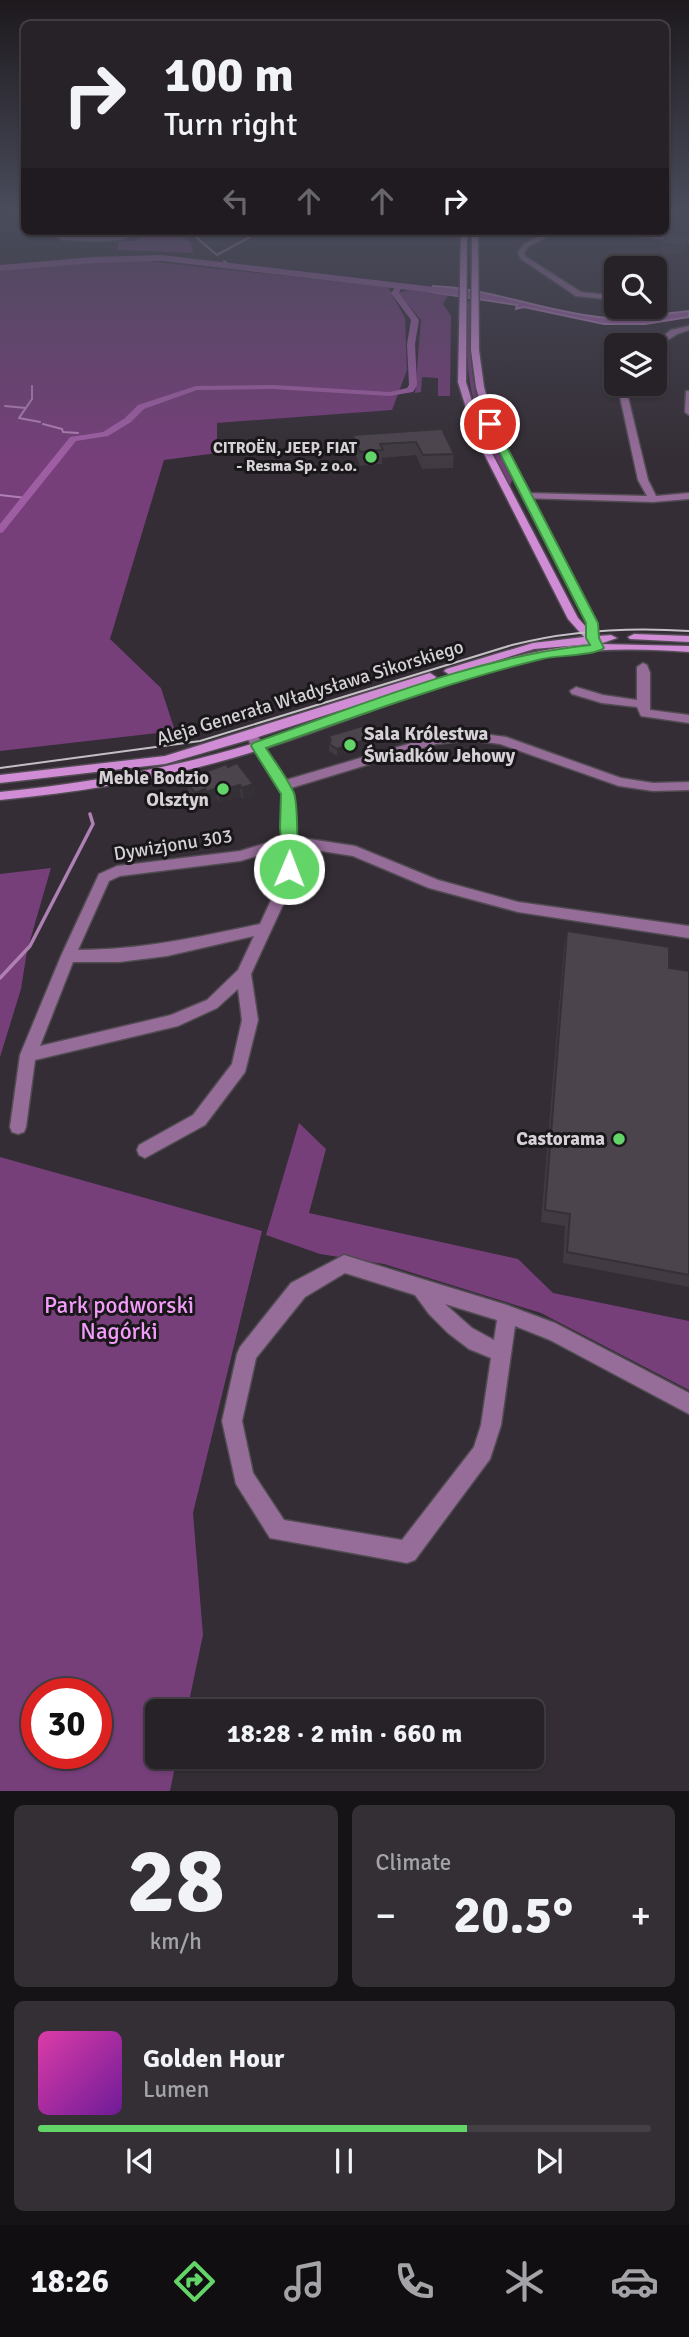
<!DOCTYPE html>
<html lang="en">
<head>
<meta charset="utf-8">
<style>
	:root { --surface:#272228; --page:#332f34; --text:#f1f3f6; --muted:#a4a4a8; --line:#433f45; --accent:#63d468 }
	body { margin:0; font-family:Signika,sans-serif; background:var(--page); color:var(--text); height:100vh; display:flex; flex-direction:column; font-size:26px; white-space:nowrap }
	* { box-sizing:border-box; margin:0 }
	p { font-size:23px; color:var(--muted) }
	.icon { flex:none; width:38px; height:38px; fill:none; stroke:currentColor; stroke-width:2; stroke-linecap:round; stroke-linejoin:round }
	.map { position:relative; height:1791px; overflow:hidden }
	.sheet { display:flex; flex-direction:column; gap:14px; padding:14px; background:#151316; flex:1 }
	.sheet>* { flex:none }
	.guide { position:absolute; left:21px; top:21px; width:648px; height:214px; border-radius:10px; box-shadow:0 2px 5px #0004,0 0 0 2px var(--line); background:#272228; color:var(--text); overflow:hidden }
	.tools { position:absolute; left:604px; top:256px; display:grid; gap:14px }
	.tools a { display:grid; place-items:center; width:63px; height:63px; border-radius:10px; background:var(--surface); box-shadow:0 2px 5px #0004,0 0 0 2px var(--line); font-size:35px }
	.speed { position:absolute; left:21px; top:1678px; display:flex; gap:14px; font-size:35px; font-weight:700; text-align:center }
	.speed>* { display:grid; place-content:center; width:91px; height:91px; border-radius:50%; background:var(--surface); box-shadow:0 2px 5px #0004,0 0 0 2px var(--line); line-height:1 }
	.speed .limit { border:10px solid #d22; background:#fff; color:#111 }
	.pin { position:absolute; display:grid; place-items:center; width:60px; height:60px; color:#fff; margin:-30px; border:4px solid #fff; border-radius:50%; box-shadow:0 2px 7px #0007 }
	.me { position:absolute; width:77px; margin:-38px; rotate:1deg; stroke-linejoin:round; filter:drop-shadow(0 0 5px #0008) }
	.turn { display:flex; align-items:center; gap:24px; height:147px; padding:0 28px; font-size:32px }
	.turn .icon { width:91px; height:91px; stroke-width:2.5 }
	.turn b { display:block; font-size:49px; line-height:60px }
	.lanes { display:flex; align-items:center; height:66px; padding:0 28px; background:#0003; justify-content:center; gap:35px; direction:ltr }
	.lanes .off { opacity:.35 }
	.big { font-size:52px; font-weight:700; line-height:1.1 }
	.sheet .card { flex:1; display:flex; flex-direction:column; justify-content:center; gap:10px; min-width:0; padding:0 24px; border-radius:10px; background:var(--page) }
	.sheet .dial { align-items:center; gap:0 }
	.dial b { font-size:91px; line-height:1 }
	.song { display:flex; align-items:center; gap:21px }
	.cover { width:84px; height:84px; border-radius:10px; background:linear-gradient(135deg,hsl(320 70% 55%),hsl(280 70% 35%)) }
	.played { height:7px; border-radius:4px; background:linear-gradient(90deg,var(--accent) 70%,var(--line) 70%) }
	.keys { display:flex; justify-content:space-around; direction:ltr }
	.heat { display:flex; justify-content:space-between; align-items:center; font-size:38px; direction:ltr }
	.sheet .tiles { flex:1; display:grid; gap:14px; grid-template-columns:1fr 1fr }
	.card:last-child { grid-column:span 2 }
	.trip { position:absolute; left:145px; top:1699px; width:399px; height:70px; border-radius:10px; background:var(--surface); box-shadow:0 2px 5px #0004,0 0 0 2px var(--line); font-weight:700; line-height:70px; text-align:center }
	.tabs { display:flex; height:112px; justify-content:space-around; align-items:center; background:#100e10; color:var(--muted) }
	.tabs .icon { width:49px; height:49px }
	.tabs .on { color:var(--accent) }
	.tabs b { font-size:32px; color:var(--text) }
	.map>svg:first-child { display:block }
	.green { fill:#763f7a; fill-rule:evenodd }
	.forest { fill:#7b3d81 }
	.water { fill:#9f5ea4; stroke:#af80b3; stroke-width:2 }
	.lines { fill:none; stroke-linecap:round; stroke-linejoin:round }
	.stream-far1 { stroke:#af80b3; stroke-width:2 }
	.stream { stroke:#af80b3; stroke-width:3.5 }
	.canal { fill:#9f5ea4; fill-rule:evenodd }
	.river { fill:#9f5ea4; fill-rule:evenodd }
	.minor-casing { stroke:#514b52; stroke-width:3 }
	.secondary-casing { stroke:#514b52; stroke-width:3 }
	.minor { fill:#966c99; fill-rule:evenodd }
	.secondary { fill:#d08cd5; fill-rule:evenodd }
	.tram { stroke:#c3bfc4; stroke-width:2 }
	.wall { fill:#413a42 }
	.shaded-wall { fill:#353036 }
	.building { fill:#4c444d; stroke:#353036; stroke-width:2 }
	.route { fill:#63d468; stroke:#408a44; stroke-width:2 }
	.poi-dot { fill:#63d468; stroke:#1a171a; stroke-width:2.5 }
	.labels { text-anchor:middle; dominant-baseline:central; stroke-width:6; stroke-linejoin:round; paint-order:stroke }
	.far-poi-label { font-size:16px; font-weight:bold; fill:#d5d1d6; stroke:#1a171a; text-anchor:end }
	.street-label { font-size:19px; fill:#d5d1d6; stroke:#1a171a }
	.poi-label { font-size:19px; font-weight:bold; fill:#d5d1d6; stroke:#1a171a; text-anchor:end }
	.near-park-label { font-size:23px; fill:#f39cf9; stroke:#1a171a }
</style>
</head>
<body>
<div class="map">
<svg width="689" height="1791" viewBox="0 0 689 1791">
	<rect width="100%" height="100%" fill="#342d35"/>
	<path class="green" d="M137 260 388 287 405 318 407 370 392 410 217 423V453L164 460 110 639 161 688 175 731 0 751V269L89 261Z
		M408 290 453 293 447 297 443 304 451 316 450 396H438V378L422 377 421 392 415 393 421 320 398 293Z
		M467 301 472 302C471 331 469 361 475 389 482 421 498 451 512 480L510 486C503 477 498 464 493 453 467 401 465 359 467 301Z
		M51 868 27 951 21 989 0 1057V874Z
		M299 1123 326 1149 309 1213 518 1259 553 1293 689 1321V1390L541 1313 384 1264 320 1254 266 1235Z
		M0 1157 262 1231 193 1513 203 1635 187 1711 158 1712V1757H177L170 1791H0ZM37 1694H96V1754H37Z"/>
	<path class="forest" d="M176 232 191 243 193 253 117 250 119 242 134 241 146 234Z"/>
	<path class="water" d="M433 286C489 288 542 311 598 317 629 321 658 314 689 311V317L645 324H604L524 307 516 309 517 305 431 292Z"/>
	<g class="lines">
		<path class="stream-far1" d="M189 231 217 255
			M507 233 510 231
			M217 255 259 232
			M224 261 230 266
			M32 386V399L19 418 40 422
			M5 406 26 408
			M43 424 62 429 63 432 78 433
			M0 495 26 498"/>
		<path class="stream" d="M0 978 30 946 93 824 90 814"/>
		<path class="canal" d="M398 284 402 286 399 293 419 320 415 344 417 385 413 392 390 396 273 389 197 390 144 409 131 422 108 436 76 441 3 532 0 533V524L70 437 103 432 125 418 138 405 196 386 273 385 390 392 407 388 409 385 407 344 411 320 391 293Z"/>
		<path class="river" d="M162 255 460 290 466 293 460 296 162 261 93 263 0 271V265L93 257Z"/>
		<defs>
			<path id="minor" d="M0 210H24V214L0 212Z
				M57 231H63V236H121L131 231H138C125 246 82 240 62 240L56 236Z
				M549 231H557L528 247 524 253 526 257 581 292 616 296V300L576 296 521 259 518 253 523 245Z
				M603 231 689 238V242L606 233Z
				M689 326V330L677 334 654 349V345H652L671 330Z
				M624 383H632L628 397 648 480 656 496 689 493V499L653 502 523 498V494L526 493 647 496 638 480 620 397Z
				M686 391H689V415L685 412Z
				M643 663 647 665 650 673V710L689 715V723L641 716 637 707 602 703 572 694 570 691 576 687 603 695 637 700V667Z
				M251 731 255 732 286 780 435 736 469 732 506 737 621 778 653 783 689 782V790L653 791 619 786 500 744 469 740 436 744 291 788 294 794 296 837 355 846 438 880 518 902 689 926V938L518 912 429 888 353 856 297 847 293 883 251 974 258 1020 245 1072 205 1125 145 1158 139 1155 137 1150 139 1145 193 1115 232 1064 242 1020 238 989 217 1008 178 1026 35 1060 26 1127 24 1132 18 1134 12 1132 10 1127 20 1055 61 956 99 874 117 866 240 851 283 838 282 794 245 735ZM284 848 279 883 260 924C199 937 141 950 78 950L109 881 120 876 240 861ZM254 936 238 970 207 1000 171 1015 40 1046 73 962H119L167 956Z
				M344 1255 507 1305 555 1323 689 1393V1414L550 1340 515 1326 501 1425 490 1459 415 1560 407 1563 270 1538 236 1484 222 1421 237 1354 240 1347 291 1283ZM345 1273 415 1295 429 1314 448 1333 469 1349 491 1358 481 1425 474 1447 402 1540 284 1520 253 1473 242 1421 256 1358 305 1297ZM445 1304 497 1320 494 1340 472 1328Z"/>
			<path id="secondary" d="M461 231H467L466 382 482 434 578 618 587 628V623L486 424 476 387 471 350 472 231H478L479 350 484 387 494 424 597 623 598 636 611 635 617 638 600 644 689 646V652C647 649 604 648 562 654 463 669 369 715 275 745 185 775 93 791 0 800V792C90 783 179 767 265 740 372 706 478 654 590 644L534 649 450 675 444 671 446 669 533 643 584 637 568 619 474 434 458 382Z
				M634 634 689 636V642L630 639 628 637Z
				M430 673 436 677 434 680 255 738 165 764 0 783V775L165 756Z"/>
		</defs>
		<use href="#minor" class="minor-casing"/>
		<use href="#secondary" class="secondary-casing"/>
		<use href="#minor" class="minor"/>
		<use href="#secondary" class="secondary"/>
		<path class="tram" d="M0 768 200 741 512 645C571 630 629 627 689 631"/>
	</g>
	<path class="wall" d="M689 236 683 255 661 252 663 244Z
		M442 429 454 454 453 468 422 469 416 455 382 458V464L360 466 353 448V435Z
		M329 736 370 746 337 756 329 751Z
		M228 767 253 784 254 795 243 799 241 797 219 802 217 799 208 803 206 801 197 804 189 793 187 782 196 779 195 776Z
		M567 931 669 968 689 971V1287L563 1263 565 1226 541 1222 564 946Z"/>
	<path class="shaded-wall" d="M371 738 370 746 337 756V749Z
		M253 784 254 795 243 799 242 788Z
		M240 785 241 797 219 802 218 791Z
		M216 788 217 799 208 803 207 792Z
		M205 789 206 801 197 804 195 793Z"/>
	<path class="building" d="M667 233 689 236 685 246 663 244Z
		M442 429 454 454 423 455 416 442 380 444 383 450 360 452 353 435Z
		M362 726 371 738 337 749 329 744 331 740 329 736Z
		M237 763 253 784 242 788 240 785 218 791 216 788 207 792 205 789 195 793 187 782 197 779 195 776 226 764 228 767Z
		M567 931 669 947V968L689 971V1275L567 1252 570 1214 545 1210Z"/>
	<linearGradient id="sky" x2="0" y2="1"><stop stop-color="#1d191d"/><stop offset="0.46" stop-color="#4a4c5c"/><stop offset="1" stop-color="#4a4c5c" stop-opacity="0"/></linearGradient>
	<rect width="689" height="460" fill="url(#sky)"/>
	<path class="route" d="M490 421 495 424 598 623 599 638 604 648C594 656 558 655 542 659 448 682 358 716 266 748 275 762 286 776 293 791 298 799 299 864 294 873H283L281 869 283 854 280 828 281 794 251 746 253 743C362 705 474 657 590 645L586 638V623L485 424Z"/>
	<g class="poi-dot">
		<circle cx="371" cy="457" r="7"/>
		<circle cx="350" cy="745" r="7"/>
		<circle cx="223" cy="789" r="7"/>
		<circle cx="619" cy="1139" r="7"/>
	</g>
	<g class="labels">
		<g class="far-poi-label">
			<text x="357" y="448">CITROËN, JEEP, FIAT<tspan x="357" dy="18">- Resma Sp. z o.o.</tspan></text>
		</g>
		<g class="street-label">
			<text transform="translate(310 693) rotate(-17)">Aleja Generała Władysława Sikorskiego</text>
			<text transform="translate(173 845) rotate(-9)">Dywizjonu 303</text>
		</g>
		<g class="poi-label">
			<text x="364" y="734" text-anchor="start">Sala Królestwa<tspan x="364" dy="22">Świadków Jehowy</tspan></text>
			<text x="209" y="778">Meble Bodzio<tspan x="209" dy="22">Olsztyn</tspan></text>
			<text x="605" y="1139">Castorama</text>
		</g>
		<g class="near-park-label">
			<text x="119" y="1305">Park podworski<tspan x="119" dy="26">Nagórki</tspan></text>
		</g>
	</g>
</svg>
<div class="tools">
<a><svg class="icon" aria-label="search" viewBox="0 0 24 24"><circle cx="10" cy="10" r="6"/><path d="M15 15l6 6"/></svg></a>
<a><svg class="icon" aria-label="layers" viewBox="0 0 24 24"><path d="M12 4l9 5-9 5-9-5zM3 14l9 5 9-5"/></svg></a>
</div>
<div class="speed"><div class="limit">30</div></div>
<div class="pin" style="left:490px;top:424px;background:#d93025"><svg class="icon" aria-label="arrive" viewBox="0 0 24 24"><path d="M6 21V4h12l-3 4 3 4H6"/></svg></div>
<svg class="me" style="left:289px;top:869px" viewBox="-20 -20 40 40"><circle r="17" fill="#63d468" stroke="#fff" stroke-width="3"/><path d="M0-11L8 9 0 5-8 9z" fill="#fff"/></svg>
<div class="trip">18:28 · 2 min · 660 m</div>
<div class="guide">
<div class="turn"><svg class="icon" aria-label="right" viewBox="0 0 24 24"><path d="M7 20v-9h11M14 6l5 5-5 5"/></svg><div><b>100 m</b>Turn right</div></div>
<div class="lanes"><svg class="icon off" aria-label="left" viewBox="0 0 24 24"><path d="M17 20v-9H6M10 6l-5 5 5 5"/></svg><svg class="icon off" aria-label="ahead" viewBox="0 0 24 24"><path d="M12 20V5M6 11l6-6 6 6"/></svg><svg class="icon off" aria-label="ahead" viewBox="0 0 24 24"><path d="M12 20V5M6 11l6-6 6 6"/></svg><svg class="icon" aria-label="right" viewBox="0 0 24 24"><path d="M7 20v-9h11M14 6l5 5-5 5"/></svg></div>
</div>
</div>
<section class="sheet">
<div class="tiles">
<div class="card dial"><b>28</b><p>km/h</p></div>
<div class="card"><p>Climate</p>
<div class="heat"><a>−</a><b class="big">20.5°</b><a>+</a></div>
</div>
<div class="card">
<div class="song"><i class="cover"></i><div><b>Golden Hour</b><p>Lumen</p></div></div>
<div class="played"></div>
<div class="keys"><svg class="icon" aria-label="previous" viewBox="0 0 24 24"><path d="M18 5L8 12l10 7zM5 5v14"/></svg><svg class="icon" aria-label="pause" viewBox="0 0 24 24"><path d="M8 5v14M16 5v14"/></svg><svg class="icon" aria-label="next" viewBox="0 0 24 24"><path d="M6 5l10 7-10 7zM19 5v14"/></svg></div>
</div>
</div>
</section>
<nav class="tabs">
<b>18:26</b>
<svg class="icon on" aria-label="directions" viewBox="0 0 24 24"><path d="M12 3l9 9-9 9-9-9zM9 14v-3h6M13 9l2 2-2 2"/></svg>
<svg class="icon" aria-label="music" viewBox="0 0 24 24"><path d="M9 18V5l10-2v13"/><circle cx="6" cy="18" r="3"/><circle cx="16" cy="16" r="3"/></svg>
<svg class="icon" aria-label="phone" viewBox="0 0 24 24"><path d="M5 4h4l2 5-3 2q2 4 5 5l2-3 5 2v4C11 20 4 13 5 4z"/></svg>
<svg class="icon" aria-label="climate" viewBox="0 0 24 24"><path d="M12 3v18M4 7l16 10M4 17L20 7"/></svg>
<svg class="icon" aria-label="car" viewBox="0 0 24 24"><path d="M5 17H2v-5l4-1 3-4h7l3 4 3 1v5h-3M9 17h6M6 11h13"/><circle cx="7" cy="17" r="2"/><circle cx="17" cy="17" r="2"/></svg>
</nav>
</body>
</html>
